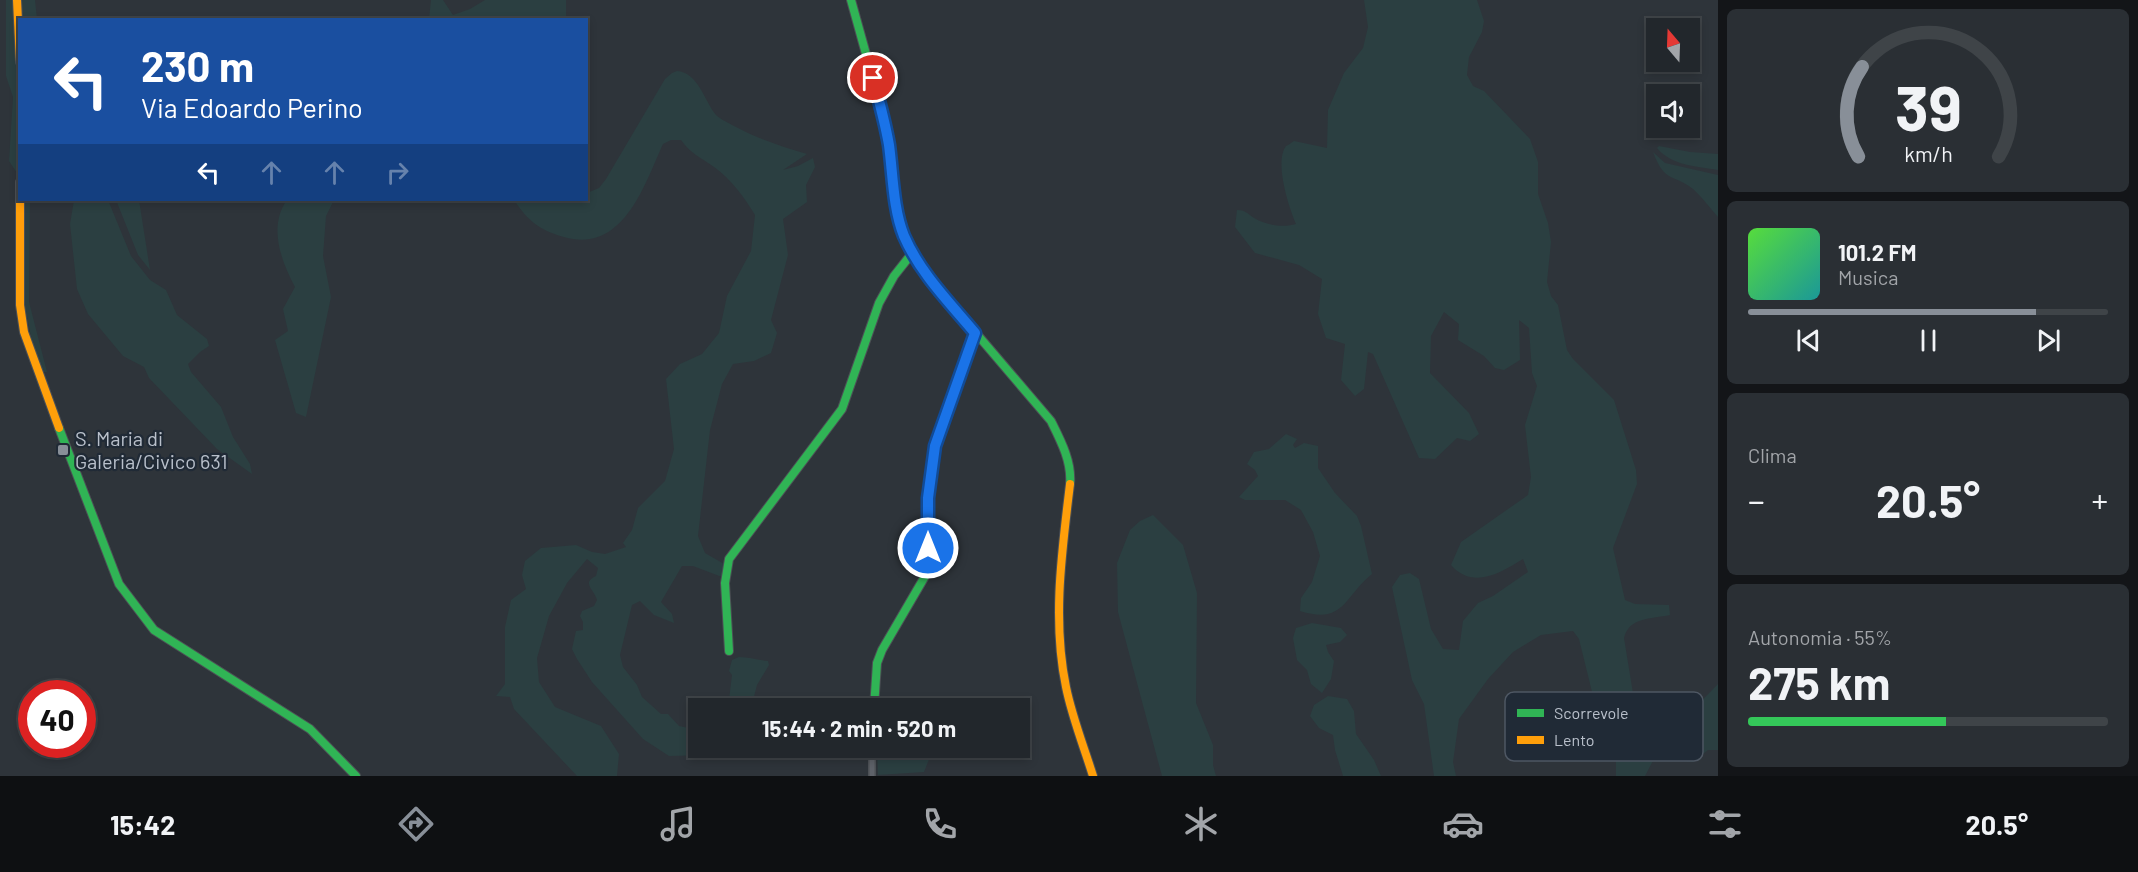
<!DOCTYPE html>
<html lang="it">
<head>
<meta charset="utf-8">
<style>
	:root { --surface:#22272c; --page:#2a2f34; --text:#f1f3f6; --muted:#a2a5a9; --line:#3f4448; --accent:#888f98 }
	body { margin:0; font-family:Barlow,sans-serif; background:var(--page); color:var(--text); height:100vh; display:flex; flex-direction:column; font-size:22px; white-space:nowrap }
	* { box-sizing:border-box; margin:0 }
	p { font-size:20px; color:var(--muted) }
	.icon { flex:none; width:33px; height:33px; fill:none; stroke:currentColor; stroke-width:2; stroke-linecap:round; stroke-linejoin:round }
	.map { position:relative; flex:1; overflow:hidden }
	.panel { display:flex; flex-direction:column; gap:9px; padding:9px; background:#131518; width:420px }
	.panel>* { flex:none }
	.top-card { position:absolute; left:18px; top:18px; width:570px; height:183px; border-radius:0px; box-shadow:0 3px 9px #0003,0 0 0 2px var(--line); background:#1a4fa0; color:#fff; overflow:hidden }
	.needle { width:39px; rotate:341deg }
	.buttons { position:absolute; left:1646px; top:18px; display:grid; gap:12px }
	.buttons a { display:grid; place-items:center; width:54px; height:54px; border-radius:0px; background:var(--surface); box-shadow:0 3px 9px #0003,0 0 0 2px var(--line); font-size:30px }
	.speed { position:absolute; left:18px; top:680px; display:flex; gap:12px; font-size:30px; font-weight:700; text-align:center }
	.speed>* { display:grid; place-content:center; width:78px; height:78px; border-radius:50%; background:var(--surface); box-shadow:0 3px 9px #0003,0 0 0 2px var(--line); line-height:1 }
	.speed .limit { border:9px solid #d22; background:#fff; color:#111 }
	.pin { position:absolute; display:grid; place-items:center; width:51px; height:51px; color:#fff; margin:-26px; border:3px solid #fff; border-radius:50%; box-shadow:0 2px 6px #0007 }
	.me { position:absolute; width:66px; margin:-33px; rotate:0deg; stroke-linejoin:round; filter:drop-shadow(0 0 4px #0008) }
	.turn { display:flex; align-items:center; gap:21px; height:126px; padding:0 24px; font-size:27px }
	.turn .icon { width:78px; height:78px; stroke-width:2.5 }
	.turn b { display:block; font-size:42px; line-height:51px }
	.lanes { display:flex; align-items:center; height:57px; padding:0 24px; background:#0003; justify-content:center; gap:30px; direction:ltr }
	.lanes .off { opacity:.35 }
	.big { font-size:45px; font-weight:700; line-height:1.1 }
	.panel .tile { flex:1; display:flex; flex-direction:column; justify-content:center; gap:9px; min-width:0; padding:0 21px; border-radius:9px; background:var(--page) }
	.panel .dial { align-items:center; gap:0 }
	.dial svg { height:156px; overflow:visible; fill:none; stroke:var(--line); stroke-width:7; stroke-linecap:round; text-anchor:middle }
	.dial text { fill:var(--text); stroke:none }
	.song { display:flex; align-items:center; gap:18px }
	.cover { width:72px; height:72px; border-radius:9px; background:linear-gradient(135deg,hsl(110 70% 55%),hsl(180 70% 35%)) }
	.played { height:6px; border-radius:3px; background:linear-gradient(90deg,var(--accent) 80%,var(--line) 80%) }
	.keys { display:flex; justify-content:space-around; direction:ltr }
	.heat { display:flex; justify-content:space-between; align-items:center; font-size:33px; direction:ltr }
	.charge { height:9px; border-radius:4px; background:linear-gradient(90deg,#34c759 55%,var(--line) 0) }
	.trip { position:absolute; left:688px; top:698px; width:342px; height:60px; border-radius:0px; background:var(--surface); box-shadow:0 3px 9px #0003,0 0 0 2px var(--line); font-weight:700; line-height:60px; text-align:center }
	.tabs { display:flex; height:96px; justify-content:space-around; align-items:center; background:#0e1012; color:var(--muted) }
	.tabs .icon { width:42px; height:42px }
	.tabs .on { color:var(--accent) }
	.tabs b { font-size:27px; color:var(--text) }
	main { display:flex; flex:1; min-height:0 }
	.map>svg:first-child { display:block }
	.green { fill:#2b3f41 }
	.lines { fill:none; stroke-linecap:round; stroke-linejoin:round }
	.street-casing { stroke:#4c5055; stroke-width:8 }
	.fast-casing { stroke:#4c5055; stroke-width:10 }
	.slow-casing { stroke:#4c5055; stroke-width:10 }
	.street { stroke:#5e6269; stroke-width:5 }
	.fast { stroke:#30b455; stroke-width:8 }
	.slow { stroke:#ff9f0a; stroke-width:8 }
	.route-casing { stroke:#114b97; stroke-width:15 }
	.route { stroke:#1a73e8; stroke-width:10 }
	.poi-dot { fill:#888f98; stroke:#202a36; stroke-width:2 }
	.labels { text-anchor:middle; dominant-baseline:central; stroke-width:4.5; stroke-linejoin:round; paint-order:stroke }
	.poi-label { font-size:20px; fill:#b9c0cb; stroke:#202a36; text-anchor:start }
	.key { fill:#202a36; stroke:#4e5763; stroke-width:1.5 }
	.key-label { font-size:16px; fill:#b9c0cb }
</style>
</head>
<body>
<main>
<div class="map">
<svg width="1718" height="776" viewBox="0 0 1718 776">
	<rect width="100%" height="100%" fill="#2e343a"/>
	<path class="green" d="M6 0H35L37 19 20 20 19 176 9 161 13 97 6 76Z
		M431 0H443L453 15 470 9 485 0H566V19H429Z
		M1364 0H1477L1484 21 1482 32 1469 57 1467 75 1473 86 1484 91 1530 139 1538 162V194L1548 223 1551 242 1547 282 1551 296 1558 305 1567 350 1573 359 1614 400 1636 470 1637 484 1613 548 1625 600 1635 604 1669 605 1670 615C1651 619 1629 617 1624 638L1639 730 1655 757 1645 776H1616V733L1593 696 1579 639 1573 631 1541 635 1513 652 1488 679 1459 719 1453 762 1456 776H1434L1424 704 1412 680 1392 587 1400 575 1410 573 1419 579 1431 629 1443 649 1459 650 1463 621 1478 603 1493 596 1528 572 1523 559C1500 573 1473 590 1451 565L1461 542 1528 495 1531 477 1525 425 1537 386 1532 373 1529 328 1519 320 1520 360 1504 370 1495 368 1484 356 1458 340 1459 324 1444 312 1431 336 1430 373 1469 413 1479 434 1470 441 1457 438 1435 459 1419 458 1373 354 1368 352 1364 389 1355 396 1341 380 1345 344 1326 338 1318 314 1322 279 1299 265 1255 253 1235 227 1237 210C1245 210 1247 213 1254 218 1266 225 1283 228 1296 224 1289 208 1274 162 1286 146 1287 146 1294 141 1294 141L1327 148 1328 110 1344 73 1363 48 1368 27Z
		M677 71C698 72 705 102 716 115 720 119 727 122 732 125 756 138 780 146 807 154L783 170 798 166 813 158 815 167 806 185 807 202 783 219 788 255 771 320 777 333 771 353 754 361 733 364 722 384 710 430 698 536 705 553 724 564 722 577 693 566H682L661 602 672 614 674 623 654 615 640 601 632 605 620 655 623 667 637 685 642 697 661 714H668L679 726 694 729 699 732V747H733L710 755 669 756 643 739 592 682 577 659 572 649 576 631 583 630V622L580 616 582 611 594 606 597 600C594 589 581 583 596 576L598 568 587 559 567 583 549 616 537 658 539 682 555 707 601 726 619 754 617 776H577L514 709 510 697 496 696 505 684V627L511 600 526 589 522 575 525 561 541 548 576 545 592 552 605 554 626 547 623 543 632 530 638 508 665 481 674 449 666 379 680 364 702 354 719 333 727 296 751 251 755 215C744 197 731 179 714 167 700 157 691 154 681 140H671L663 144C644 186 623 254 564 237 539 230 528 221 514 200H586L587 193 599 188 606 179 665 79 672 73Z
		M1659 146 1690 152 1718 154V170C1696 166 1672 166 1657 148Z
		M1653 152 1665 163 1718 175V217C1710 208 1702 197 1693 189 1673 173 1665 184 1653 152Z
		M24 200H30L29 302 47 372H42L32 342 23 296Z
		M74 200H108L131 256 150 280 166 290 177 315 207 339 209 346 200 352 188 364 191 372 221 407 233 437 250 464 252 474 217 449 149 378 144 367 123 356 88 314 77 289 70 224Z
		M116 200H139L150 270 138 255Z
		M287 200H334L326 216 323 256 331 297 306 417 296 413 275 340 288 331 283 309 295 287C281 261 268 226 287 200Z
		M1286 434 1297 439 1293 445 1295 448 1304 443 1318 446V468L1335 493 1357 516 1361 526 1372 574C1344 596 1345 625 1300 611L1301 598 1312 582 1320 556 1313 532 1301 510 1285 500H1245L1239 497 1258 476 1255 470 1247 464 1254 452 1269 449Z
		M1153 515 1183 545 1197 593 1196 703 1213 745V765L1216 776H1162L1118 612 1117 563 1130 530 1140 521Z
		M1312 623 1341 628 1347 635 1340 642 1326 645 1328 652 1334 661 1331 679 1322 693 1311 684 1307 670 1297 660 1293 638 1296 628Z
		M739 657C749 657 757 660 768 661L769 665 757 685 751 708H728L732 675 729 671 732 660Z
		M1718 684V750H1708L1693 762 1674 760 1664 748 1674 729Z
		M1328 696 1347 699 1354 711 1356 734 1374 760 1381 776H1343L1335 750 1333 735 1319 728 1310 716 1314 705Z
		M877 747H930L932 752 924 772 878 775Z"/>
	<g class="lines">
		<defs>
			<path id="street" d="M872 776V747"/>
			<path id="fast" d="M851 0 886 126 896 202 907 242 935 285 1051 421C1061 441 1072 462 1070 484
				M59 428 119 584 154 630 310 729 356 776
				M729 651 725 583 729 559 842 409 879 303 894 276 913 252
				M874 708 877 663 882 650 924 578 928 561V498L935 446 975 333"/>
			<path id="slow" d="M17 0 20 62
				M20 182V305L24 332 59 428
				M1070 484C1062 551 1052 620 1066 687 1072 717 1084 747 1093 776"/>
		</defs>
		<use href="#street" class="street-casing"/>
		<use href="#fast" class="fast-casing"/>
		<use href="#slow" class="slow-casing"/>
		<use href="#street" class="street"/>
		<use href="#fast" class="fast"/>
		<use href="#slow" class="slow"/>
	</g>
	<g class="lines">
		<defs>
			<path id="route" d="M873 78C879 100 885 122 889 145 893 175 893 209 904 236 920 273 950 303 975 333L935 446 928 498V548"/>
		</defs>
		<use href="#route" class="route-casing"/>
		<use href="#route" class="route"/>
	</g>
	<rect class="poi-dot" x="57" y="444" width="12" height="12" rx="3"/>
	<g class="labels">
		<g class="poi-label">
			<text x="75" y="438">S. Maria di<tspan x="75" dy="23">Galeria/Civico 631</tspan></text>
		</g>
	</g>
	<rect x="1505" y="692" width="198" height="69" rx="9" class="key"/>
	<rect x="1517" y="709" width="27" height="8" fill="#30b455"/>
	<rect x="1517" y="736" width="27" height="8" fill="#ff9f0a"/>
	<g class="key-label">
		<text x="1554" y="719">Scorrevole</text>
		<text x="1554" y="746">Lento</text>
	</g>
</svg>
<div class="buttons">
<a><svg class="needle" viewBox="-14 -14 28 28"><path d="M0-13l5 13h-10z" fill="#e53935"/><path d="M0 13l5-13h-10z" fill="#a2a5a9"/></svg></a>
<a><svg class="icon" aria-label="sound" viewBox="0 0 24 24"><path d="M4 9h4l5-4v14l-5-4H4zM17 9q2 3 0 6"/></svg></a>
</div>
<div class="speed"><div class="limit">40</div></div>
<div class="pin" style="left:873px;top:78px;background:#d93025"><svg class="icon" aria-label="arrive" viewBox="0 0 24 24"><path d="M6 21V4h12l-3 4 3 4H6"/></svg></div>
<svg class="me" style="left:928px;top:548px" viewBox="-20 -20 40 40"><circle r="17" fill="#1a73e8" stroke="#fff" stroke-width="3"/><path d="M0-11L8 9 0 5-8 9z" fill="#fff"/></svg>
<div class="trip">15:44 · 2 min · 520 m</div>
<div class="top-card">
<div class="turn"><svg class="icon" aria-label="left" viewBox="0 0 24 24"><path d="M17 20v-9H6M10 6l-5 5 5 5"/></svg><div><b>230 m</b>Via Edoardo Perino</div></div>
<div class="lanes"><svg class="icon" aria-label="left" viewBox="0 0 24 24"><path d="M17 20v-9H6M10 6l-5 5 5 5"/></svg><svg class="icon off" aria-label="ahead" viewBox="0 0 24 24"><path d="M12 20V5M6 11l6-6 6 6"/></svg><svg class="icon off" aria-label="ahead" viewBox="0 0 24 24"><path d="M12 20V5M6 11l6-6 6 6"/></svg><svg class="icon off" aria-label="right" viewBox="0 0 24 24"><path d="M7 20v-9h11M14 6l5 5-5 5"/></svg></div>
</div>
</div>
<section class="panel">
<div class="tile dial"><svg viewBox="0 0 100 80">
<path d="M14 69A42 42 0 1 1 86 69"/>
<path d="M14 69A42 42 0 0 1 16 23" stroke="#888f98"/>
<text x="50" y="56" font-size="32" font-weight="700">39</text>
<text x="50" y="72" font-size="11">km/h</text>
</svg></div>
<div class="tile">
<div class="song"><i class="cover"></i><div><b>101.2 FM</b><p>Musica</p></div></div>
<div class="played"></div>
<div class="keys"><svg class="icon" aria-label="previous" viewBox="0 0 24 24"><path d="M18 5L8 12l10 7zM5 5v14"/></svg><svg class="icon" aria-label="pause" viewBox="0 0 24 24"><path d="M8 5v14M16 5v14"/></svg><svg class="icon" aria-label="next" viewBox="0 0 24 24"><path d="M6 5l10 7-10 7zM19 5v14"/></svg></div>
</div>
<div class="tile"><p>Clima</p>
<div class="heat"><a>−</a><b class="big">20.5°</b><a>+</a></div>
</div>
<div class="tile"><p>Autonomia · 55%</p><b class="big">275 km</b><div class="charge"></div></div>
</section>
</main>
<nav class="tabs">
<b>15:42</b>
<svg class="icon on" aria-label="directions" viewBox="0 0 24 24"><path d="M12 3l9 9-9 9-9-9zM9 14v-3h6M13 9l2 2-2 2"/></svg>
<svg class="icon" aria-label="music" viewBox="0 0 24 24"><path d="M9 18V5l10-2v13"/><circle cx="6" cy="18" r="3"/><circle cx="16" cy="16" r="3"/></svg>
<svg class="icon" aria-label="phone" viewBox="0 0 24 24"><path d="M5 4h4l2 5-3 2q2 4 5 5l2-3 5 2v4C11 20 4 13 5 4z"/></svg>
<svg class="icon" aria-label="climate" viewBox="0 0 24 24"><path d="M12 3v18M4 7l16 10M4 17L20 7"/></svg>
<svg class="icon" aria-label="car" viewBox="0 0 24 24"><path d="M5 17H2v-5l4-1 3-4h7l3 4 3 1v5h-3M9 17h6M6 11h13"/><circle cx="7" cy="17" r="2"/><circle cx="17" cy="17" r="2"/></svg>
<svg class="icon" aria-label="filters" viewBox="0 0 24 24"><path d="M4 7h16M4 17h16"/><circle cx="9" cy="7" r="2"/><circle cx="15" cy="17" r="2"/></svg>
<b>20.5°</b>
</nav>
</body>
</html>
